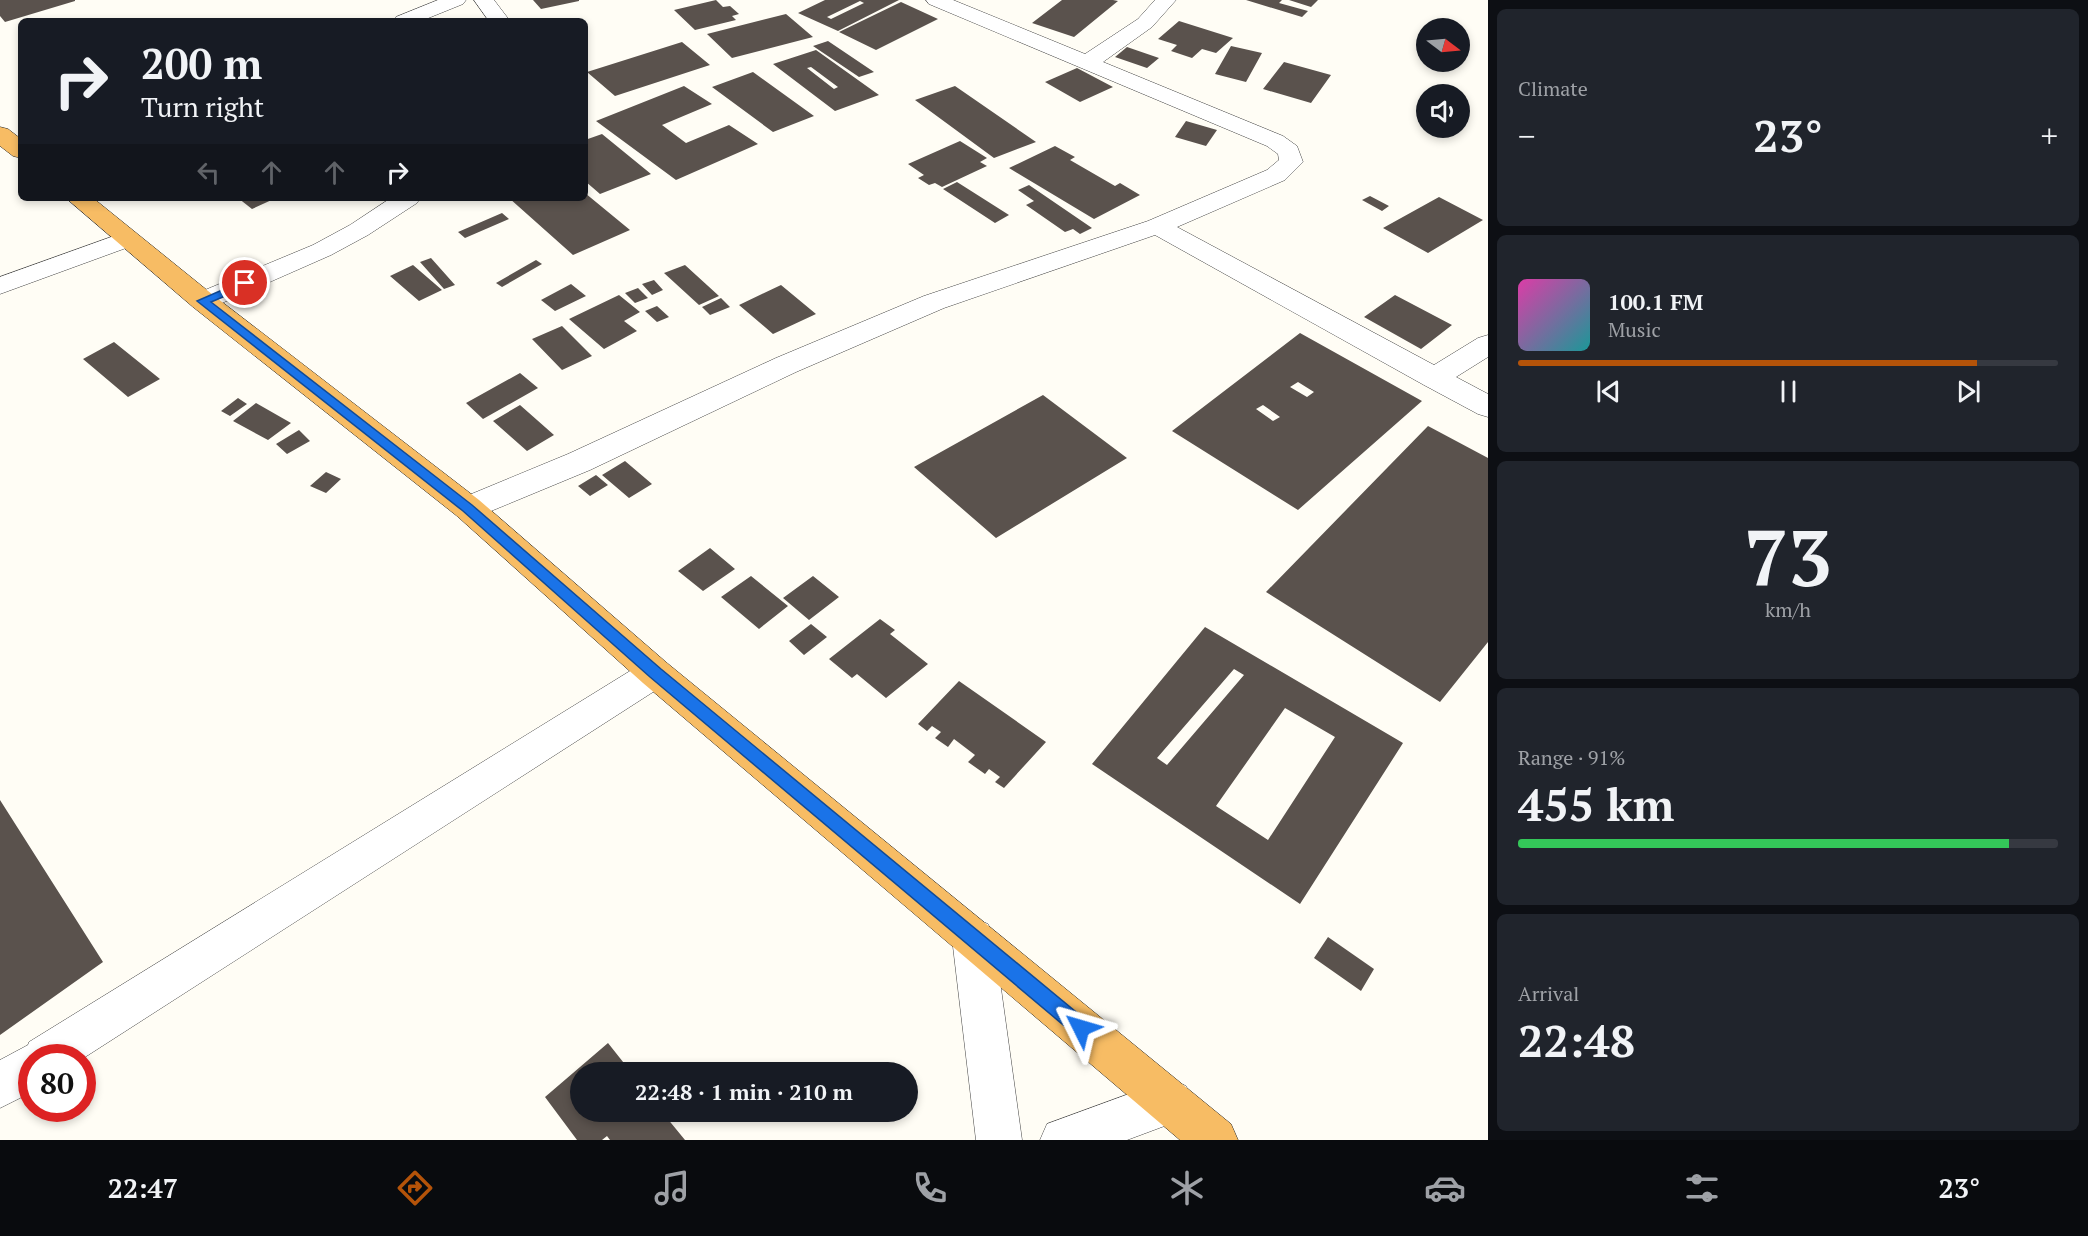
<!DOCTYPE html>
<html lang="en">
<head>
<meta charset="utf-8">
<style>
	:root { --surface:#171b24; --page:#20242c; --text:#f1f3f6; --muted:#9ea1a6; --line:#363941; --accent:#b45309 }
	body { margin:0; font-family:"PT Serif",serif; background:var(--page); color:var(--text); height:100vh; display:flex; flex-direction:column; font-size:22px; white-space:nowrap }
	* { box-sizing:border-box; margin:0 }
	p { font-size:20px; color:var(--muted) }
	.icon { flex:none; width:33px; height:33px; fill:none; stroke:currentColor; stroke-width:2; stroke-linecap:round; stroke-linejoin:round }
	.map { position:relative; flex:1; overflow:hidden }
	.drawer { display:flex; flex-direction:column; gap:9px; padding:9px; background:#0d0f14; width:600px }
	.drawer>* { flex:none }
	.banner { position:absolute; left:18px; top:18px; width:570px; height:183px; border-radius:9px; box-shadow:0 3px 9px #0003; background:#171b24; color:var(--text); overflow:hidden }
	.needle { width:39px; rotate:106deg }
	.fabs { position:absolute; left:1416px; top:18px; display:grid; gap:12px }
	.fabs a { display:grid; place-items:center; width:54px; height:54px; border-radius:50%; background:var(--surface); box-shadow:0 3px 9px #0003; font-size:30px }
	.speed { position:absolute; left:18px; top:1044px; display:flex; gap:12px; font-size:30px; font-weight:700; text-align:center }
	.speed>* { display:grid; place-content:center; width:78px; height:78px; border-radius:50%; background:var(--surface); box-shadow:0 3px 9px #0003; line-height:1 }
	.speed .limit { border:9px solid #d22; background:#fff; color:#111 }
	.pin { position:absolute; display:grid; place-items:center; width:51px; height:51px; color:#fff; margin:-26px; border:3px solid #fff; border-radius:50%; box-shadow:0 2px 6px #0007 }
	.me { position:absolute; width:66px; margin:-33px; rotate:310deg; stroke-linejoin:round; filter:drop-shadow(0 0 4px #0008) }
	.turn { display:flex; align-items:center; gap:21px; height:126px; padding:0 24px; font-size:27px }
	.turn .icon { width:78px; height:78px; stroke-width:2.5 }
	.turn b { display:block; font-size:42px; line-height:51px }
	.lanes { display:flex; align-items:center; height:57px; padding:0 24px; background:#0003; justify-content:center; gap:30px; direction:ltr }
	.lanes .off { opacity:.35 }
	.big { font-size:45px; font-weight:700; line-height:1.1 }
	.drawer .widget { flex:1; display:flex; flex-direction:column; justify-content:center; gap:9px; min-width:0; padding:0 21px; border-radius:9px; background:var(--page) }
	.drawer .dial { align-items:center; gap:0 }
	.dial b { font-size:78px; line-height:1 }
	.song { display:flex; align-items:center; gap:18px }
	.cover { width:72px; height:72px; border-radius:9px; background:linear-gradient(135deg,hsl(320 70% 55%),hsl(180 70% 35%)) }
	.played { height:6px; border-radius:3px; background:linear-gradient(90deg,var(--accent) 85%,var(--line) 85%) }
	.keys { display:flex; justify-content:space-around; direction:ltr }
	.heat { display:flex; justify-content:space-between; align-items:center; font-size:33px; direction:ltr }
	.charge { height:9px; border-radius:4px; background:linear-gradient(90deg,#34c759 91%,var(--line) 0) }
	.trip { position:absolute; left:570px; top:1062px; width:348px; height:60px; border-radius:30px; background:var(--surface); box-shadow:0 3px 9px #0003; font-weight:700; line-height:60px; text-align:center }
	.tab-bar { display:flex; height:96px; justify-content:space-around; align-items:center; background:#090b0e; color:var(--muted) }
	.tab-bar .icon { width:42px; height:42px }
	.tab-bar .on { color:var(--accent) }
	.tab-bar b { font-size:27px; color:var(--text) }
	main { display:flex; flex:1; min-height:0 }
	.map>svg:first-child { display:block }
	.building { fill:#5a524d; fill-rule:evenodd }
	.lines { fill:none; stroke-linecap:round; stroke-linejoin:round }
	.minor-casing { stroke:#444; stroke-width:1 }
	.trunk-casing { stroke:#222; stroke-width:1 }
	.minor { fill:#fff; fill-rule:evenodd }
	.trunk { fill:#f7bc64; fill-rule:evenodd }
	.route { fill:#1a73e8; stroke:#114b97; stroke-width:1.5 }
</style>
</head>
<body>
<main>
<div class="map">
<svg width="1488" height="1140" viewBox="0 0 1488 1140">
	<rect width="100%" height="100%" fill="#fffdf5"/>
	<path class="building" d="M0 0H75V1L5 22 0 16Z
		M533 0H579V1L541 9Z
		M716 0 723 7 730 6 739 14 732 16 736 20 695 30 674 10Z
		M825 0H899L838 31 798 13ZM860 1 864 3 831 19 827 17Z
		M1062 0H1113L1118 1 1074 37 1032 23Z
		M1246 0H1282L1279 3 1308 11 1302 17Z
		M1289 0H1318L1311 7Z
		M901 2 938 19 876 50 839 32Z
		M786 14 813 37 732 58 707 34Z
		M1179 21 1233 38 1216 53 1202 49 1192 58 1171 51 1177 45 1158 39Z
		M828 41 874 72 859 77 813 46Z
		M682 42 710 65 615 96 587 72Z
		M1231 46 1262 53 1246 82 1215 74Z
		M1127 47 1159 58 1147 68 1115 57Z
		M816 50 879 95 835 111 773 64ZM811 67 838 87 834 89 807 68Z
		M1284 62 1331 75 1311 103 1263 89Z
		M1077 68 1113 87 1080 102 1045 82Z
		M753 72 814 116 773 132 712 87Z
		M684 86 712 104 662 125 686 143 729 125 758 144 676 180 596 121Z
		M955 86 1036 142 994 158 915 100Z
		M1186 121 1217 130 1206 146 1175 137Z
		M602 134 651 174 600 194 585 181V140Z
		M960 141 987 158 980 162 987 166 942 187 935 183 929 185 918 178 924 175 908 164Z
		M1055 146 1075 157 1070 160 1115 186 1120 183 1140 195 1094 219 1009 168Z
		M957 182 1009 215 995 223 943 189Z
		M1029 185 1092 228 1080 234 1073 229 1065 232 1026 205 1034 201 1018 190Z
		M585 193 630 230 573 255 509 198H585Z
		M1370 196 1389 206 1382 211 1362 200Z
		M1439 197 1483 220 1428 253 1383 228Z
		M238 198H276L252 209Z
		M502 213 509 219 465 238 458 232Z
		M431 258 455 285 444 289 420 262Z
		M536 260 542 264 502 287 496 283Z
		M413 265 442 290 419 301 390 276Z
		M685 265 719 296 699 305 664 273Z
		M654 280 663 290 652 295 642 284Z
		M571 284 586 296 555 311 541 300Z
		M781 285 816 314 773 334 739 305Z
		M638 288 648 298 635 303 625 293Z
		M619 295 640 312 624 321 637 331 604 349 569 319Z
		M1395 295 1452 325 1421 349 1364 317Z
		M721 298 730 307 710 315 702 307Z
		M657 306 669 317 657 322 645 311Z
		M562 326 592 356 562 370 532 339Z
		M1300 333 1422 401 1298 510 1172 431ZM1298 382 1314 392 1307 397 1290 387ZM1263 405 1280 417 1273 421 1256 409Z
		M114 342 160 379 128 397 83 359Z
		M520 373 538 388 483 419 466 403Z
		M1043 395 1127 458 996 538 914 467Z
		M238 398 247 404 230 416 221 411Z
		M256 403 291 423 268 440 233 421Z
		M520 405 554 435 527 451 493 421Z
		M1428 426 1488 458V642L1440 702 1266 592Z
		M299 430 310 441 287 454 276 444Z
		M625 461 652 484 629 498 602 475Z
		M326 472 341 479 326 493 310 486Z
		M596 475 608 485 590 496 578 486Z
		M710 548 735 569 703 591 678 571Z
		M751 576 788 606 759 629 721 597Z
		M813 576 839 597 809 620 783 598Z
		M880 619 895 630 890 634 928 664 886 698 857 674 852 678 829 659Z
		M811 624 827 637 804 655 789 641Z
		M1205 627 1403 743 1300 904 1092 764ZM1234 669 1244 675 1167 765 1157 758ZM1285 708 1335 737 1268 840 1216 806Z
		M959 681 1046 742 1004 788 995 782 1000 777 989 769 985 774 968 762 975 755 954 739 948 747 935 738 941 732 932 726 927 731 918 724Z
		M0 800 103 962 0 1035Z
		M1328 937 1374 969 1361 991 1314 958Z
		M608 1043 631 1072H580V1112H662L685 1140H610L607 1136 602 1140H577L545 1097Z"/>
	<g class="lines">
		<defs>
			<path id="minor" d="M438 0H466L463 4 421 21H393L396 17Z
				M474 0H494L510 21H489Z
				M926 0H953L1085 54 1138 19 1155 0H1176L1152 27 1103 62 1283 136 1297 146 1303 162 1285 180 1177 227 1434 365 1478 338 1488 335V357L1456 377 1488 394V417L1478 414 1424 385 1155 235 944 308 796 372 590 470 479 516 468 520 457 516 452 508 457 500 568 454 776 358 924 296 1148 221 1267 170 1279 160 1278 154 1267 146 929 4Z
				M391 198H420L417 203 368 235 331 255 213 307 203 309 193 307 190 301 193 295 313 245 350 225Z
				M128 231 137 234 141 239 137 244 0 294V277Z
				M655 659 667 663 673 673 667 683 82 1059V1058H32V1092L0 1108V1060L28 1045 29 1042 643 663Z
				M973 918 988 924 994 938 1022 1140H976L952 938 958 924Z
				M1170 1079 1186 1086 1193 1102 1186 1118 1127 1140H1040L1047 1124Z"/>
			<path id="trunk" d="M0 127 8 129 21 139V158L13 156 0 146Z
				M66 198H93L213 295 479 500 667 663 1231 1124 1238 1140H1180L643 683 457 516 193 307Z"/>
		</defs>
		<use href="#minor" class="minor-casing"/>
		<use href="#trunk" class="trunk-casing"/>
		<use href="#minor" class="minor"/>
		<use href="#trunk" class="trunk"/>
	</g>
	<path class="route" d="M245 280 249 281V286L211 302 472 505 661 669 1087 1021 1090 1028 1087 1034 1081 1037 1074 1034 650 677 463 511 197 301Z"/>
</svg>
<div class="fabs">
<a><svg class="needle" viewBox="-14 -14 28 28"><path d="M0-13l5 13h-10z" fill="#e53935"/><path d="M0 13l5-13h-10z" fill="#9ea1a6"/></svg></a>
<a><svg class="icon" aria-label="sound" viewBox="0 0 24 24"><path d="M4 9h4l5-4v14l-5-4H4zM17 9q2 3 0 6"/></svg></a>
</div>
<div class="speed"><div class="limit">80</div></div>
<div class="pin" style="left:245px;top:283px;background:#d93025"><svg class="icon" aria-label="arrive" viewBox="0 0 24 24"><path d="M6 21V4h12l-3 4 3 4H6"/></svg></div>
<svg class="me" style="left:1081px;top:1028px" viewBox="-20 -20 40 40"><path d="M0-17L14 15 0 8-14 15z" fill="#1a73e8" stroke="#fff" stroke-width="4"/></svg>
<div class="trip">22:48 · 1 min · 210 m</div>
<div class="banner">
<div class="turn"><svg class="icon" aria-label="right" viewBox="0 0 24 24"><path d="M7 20v-9h11M14 6l5 5-5 5"/></svg><div><b>200 m</b>Turn right</div></div>
<div class="lanes"><svg class="icon off" aria-label="left" viewBox="0 0 24 24"><path d="M17 20v-9H6M10 6l-5 5 5 5"/></svg><svg class="icon off" aria-label="ahead" viewBox="0 0 24 24"><path d="M12 20V5M6 11l6-6 6 6"/></svg><svg class="icon off" aria-label="ahead" viewBox="0 0 24 24"><path d="M12 20V5M6 11l6-6 6 6"/></svg><svg class="icon" aria-label="right" viewBox="0 0 24 24"><path d="M7 20v-9h11M14 6l5 5-5 5"/></svg></div>
</div>
</div>
<section class="drawer">
<div class="widget"><p>Climate</p>
<div class="heat"><a>−</a><b class="big">23°</b><a>+</a></div>
</div>
<div class="widget">
<div class="song"><i class="cover"></i><div><b>100.1 FM</b><p>Music</p></div></div>
<div class="played"></div>
<div class="keys"><svg class="icon" aria-label="previous" viewBox="0 0 24 24"><path d="M18 5L8 12l10 7zM5 5v14"/></svg><svg class="icon" aria-label="pause" viewBox="0 0 24 24"><path d="M8 5v14M16 5v14"/></svg><svg class="icon" aria-label="next" viewBox="0 0 24 24"><path d="M6 5l10 7-10 7zM19 5v14"/></svg></div>
</div>
<div class="widget dial"><b>73</b><p>km/h</p></div>
<div class="widget"><p>Range · 91%</p><b class="big">455 km</b><div class="charge"></div></div>
<div class="widget"><p>Arrival</p><b class="big">22:48</b></div>
</section>
</main>
<nav class="tab-bar">
<b>22:47</b>
<svg class="icon on" aria-label="directions" viewBox="0 0 24 24"><path d="M12 3l9 9-9 9-9-9zM9 14v-3h6M13 9l2 2-2 2"/></svg>
<svg class="icon" aria-label="music" viewBox="0 0 24 24"><path d="M9 18V5l10-2v13"/><circle cx="6" cy="18" r="3"/><circle cx="16" cy="16" r="3"/></svg>
<svg class="icon" aria-label="phone" viewBox="0 0 24 24"><path d="M5 4h4l2 5-3 2q2 4 5 5l2-3 5 2v4C11 20 4 13 5 4z"/></svg>
<svg class="icon" aria-label="climate" viewBox="0 0 24 24"><path d="M12 3v18M4 7l16 10M4 17L20 7"/></svg>
<svg class="icon" aria-label="car" viewBox="0 0 24 24"><path d="M5 17H2v-5l4-1 3-4h7l3 4 3 1v5h-3M9 17h6M6 11h13"/><circle cx="7" cy="17" r="2"/><circle cx="17" cy="17" r="2"/></svg>
<svg class="icon" aria-label="filters" viewBox="0 0 24 24"><path d="M4 7h16M4 17h16"/><circle cx="9" cy="7" r="2"/><circle cx="15" cy="17" r="2"/></svg>
<b>23°</b>
</nav>
</body>
</html>
